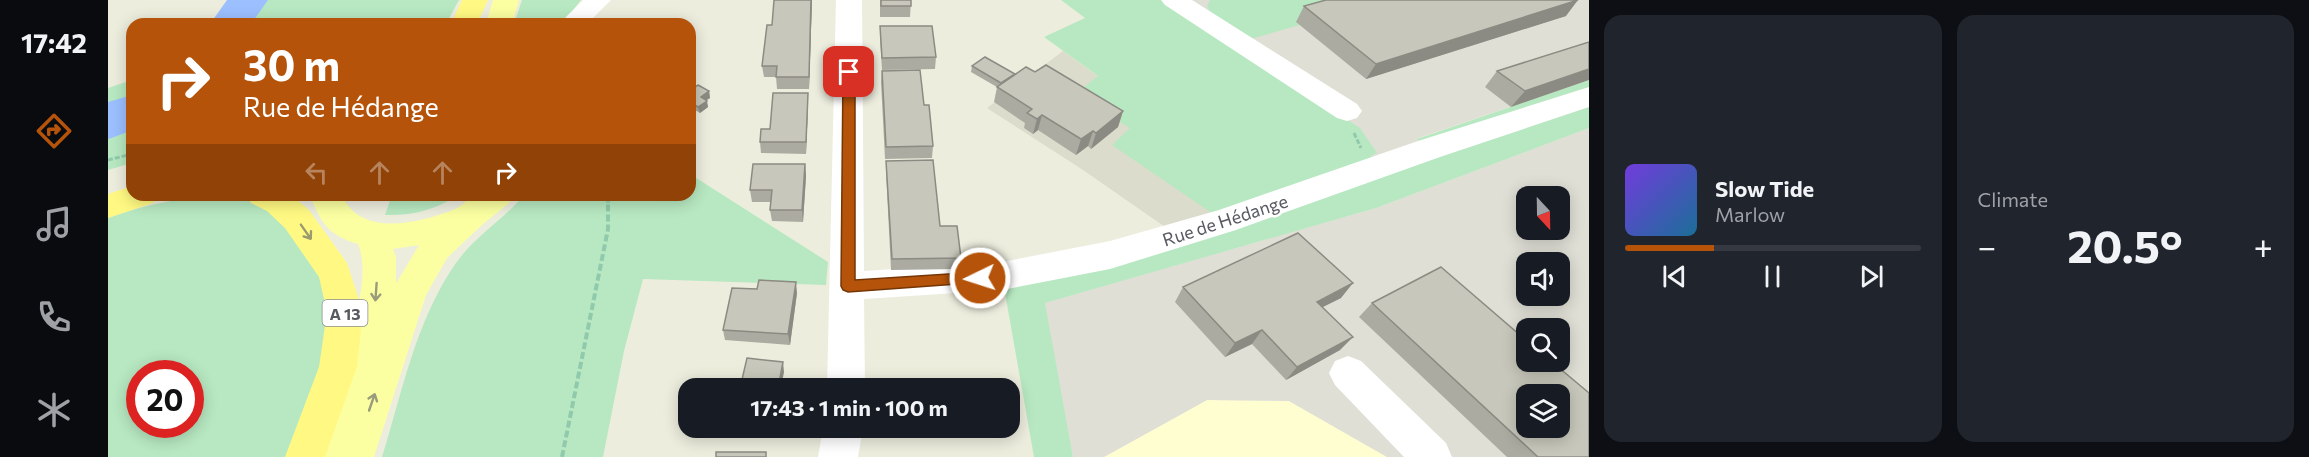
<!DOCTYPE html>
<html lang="en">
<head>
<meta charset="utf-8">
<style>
	:root { --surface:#171b24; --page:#20242c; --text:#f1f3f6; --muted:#9ea1a6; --line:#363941; --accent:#b45309 }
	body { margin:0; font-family:Commissioner,sans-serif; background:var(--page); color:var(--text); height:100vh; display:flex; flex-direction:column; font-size:22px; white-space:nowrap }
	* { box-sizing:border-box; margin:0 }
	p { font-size:20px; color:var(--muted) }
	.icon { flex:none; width:33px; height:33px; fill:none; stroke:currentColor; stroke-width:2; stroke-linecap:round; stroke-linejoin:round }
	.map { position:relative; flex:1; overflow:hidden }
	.panel { display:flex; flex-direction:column; gap:15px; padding:15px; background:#0d0f14; width:720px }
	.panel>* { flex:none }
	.banner { position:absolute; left:18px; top:18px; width:570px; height:183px; border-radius:18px; box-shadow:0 3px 15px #0003; background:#b45309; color:#fff; overflow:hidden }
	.needle { width:39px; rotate:158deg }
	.controls { position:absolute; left:1408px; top:186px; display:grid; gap:12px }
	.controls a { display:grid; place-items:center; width:54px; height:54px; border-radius:12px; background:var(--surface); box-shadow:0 3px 15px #0003; font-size:30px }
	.speed { position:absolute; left:18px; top:360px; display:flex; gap:12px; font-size:30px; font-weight:700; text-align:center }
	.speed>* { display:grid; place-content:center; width:78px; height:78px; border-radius:50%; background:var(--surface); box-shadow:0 3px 15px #0003; line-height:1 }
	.speed .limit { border:9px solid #d22; background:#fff; color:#111 }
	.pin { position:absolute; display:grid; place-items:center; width:51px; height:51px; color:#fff; margin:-26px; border-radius:12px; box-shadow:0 3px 9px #0006 }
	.me { position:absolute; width:66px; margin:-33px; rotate:266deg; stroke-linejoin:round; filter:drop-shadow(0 0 4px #0008) }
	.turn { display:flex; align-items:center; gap:21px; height:126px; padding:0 18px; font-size:27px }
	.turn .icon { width:78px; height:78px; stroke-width:2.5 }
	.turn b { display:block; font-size:42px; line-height:51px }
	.lanes { display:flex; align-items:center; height:57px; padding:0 18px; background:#0003; justify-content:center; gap:30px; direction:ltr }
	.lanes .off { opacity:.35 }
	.big { font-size:45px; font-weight:700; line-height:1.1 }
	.panel .card { flex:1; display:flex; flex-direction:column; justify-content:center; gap:9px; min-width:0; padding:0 21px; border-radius:18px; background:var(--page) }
	.song { display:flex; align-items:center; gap:18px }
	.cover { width:72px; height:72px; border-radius:9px; background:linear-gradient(135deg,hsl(260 70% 55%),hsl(200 70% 35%)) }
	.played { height:6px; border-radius:3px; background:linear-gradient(90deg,var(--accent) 30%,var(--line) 30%) }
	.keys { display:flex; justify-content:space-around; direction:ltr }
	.heat { display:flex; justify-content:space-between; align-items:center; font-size:33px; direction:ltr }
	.panel .tiles { flex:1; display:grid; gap:15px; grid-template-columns:repeat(2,1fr) }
	.trip { position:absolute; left:570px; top:378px; width:342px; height:60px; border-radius:18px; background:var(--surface); box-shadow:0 3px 15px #0003; font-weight:700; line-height:60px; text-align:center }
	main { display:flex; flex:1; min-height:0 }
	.menu { display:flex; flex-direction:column; width:108px; justify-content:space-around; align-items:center; background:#090b0e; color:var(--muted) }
	.menu .icon { width:42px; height:42px }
	.menu .on { color:var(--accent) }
	.menu b { font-size:27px; color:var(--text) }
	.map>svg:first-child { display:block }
	.commercial { fill:#fffed1 }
	.industrial { fill:#e0dfd6; fill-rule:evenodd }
	.education { fill:#dcdccd }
	.green { fill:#b7e8c1; fill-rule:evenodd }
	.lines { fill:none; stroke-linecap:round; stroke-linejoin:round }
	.stream { stroke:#9cbfff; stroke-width:8 }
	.river { fill:#9cbfff; fill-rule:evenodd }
	.path-far1 { stroke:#90c9ac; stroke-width:3; stroke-dasharray:5 2; stroke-linecap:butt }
	.path { stroke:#90c9ac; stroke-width:4; stroke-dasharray:7 3; stroke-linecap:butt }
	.minor { fill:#fff; fill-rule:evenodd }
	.major { fill:#fbffa1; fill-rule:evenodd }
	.highway { fill:#fff983; fill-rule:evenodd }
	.wall { fill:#acaba1 }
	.shaded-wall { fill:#8c8b83 }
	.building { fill:#c8c7bb; stroke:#8c8b83; stroke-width:1.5; fill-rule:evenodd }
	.oneway { stroke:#9a9a6f }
	.oneway2 { stroke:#999c7b }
	.route { fill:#b45309; stroke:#753606; stroke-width:1.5 }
	.labels { text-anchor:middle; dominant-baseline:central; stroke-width:5; stroke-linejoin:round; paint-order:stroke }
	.shield { fill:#fff; stroke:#898c90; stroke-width:1.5 }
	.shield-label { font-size:16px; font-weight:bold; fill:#575a61 }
	.street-label { font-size:18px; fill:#575a61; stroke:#fff }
</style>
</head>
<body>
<main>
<nav class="menu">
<b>17:42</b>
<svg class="icon on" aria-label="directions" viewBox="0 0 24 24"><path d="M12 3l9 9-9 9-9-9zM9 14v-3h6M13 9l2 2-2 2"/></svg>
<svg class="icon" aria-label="music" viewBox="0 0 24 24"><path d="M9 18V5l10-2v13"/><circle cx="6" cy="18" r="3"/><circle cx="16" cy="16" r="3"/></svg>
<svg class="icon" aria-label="phone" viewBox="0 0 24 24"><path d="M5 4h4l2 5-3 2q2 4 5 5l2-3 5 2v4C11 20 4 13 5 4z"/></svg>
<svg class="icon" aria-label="climate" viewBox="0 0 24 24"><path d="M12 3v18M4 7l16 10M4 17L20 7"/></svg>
</nav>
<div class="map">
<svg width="1481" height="457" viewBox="0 0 1481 457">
	<rect width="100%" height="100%" fill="#ededde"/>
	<path class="commercial" d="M1099 400 1181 401 1279 457H996Z"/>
	<path class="industrial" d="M1055 0H1481V80L1310 138 1321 149 1275 166 1262 155 1268 153 1123 45Z
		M1481 128V457H1279L1181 401 1099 400 996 457H965L936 303 1268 208ZM1419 196H1452V230H1419ZM1419 262H1452V296H1419ZM1419 328H1452V362H1419ZM1419 394H1452V428H1419Z"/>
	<path class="education" d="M955 51 1157 197 1060 229 975 170 879 108Z"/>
	<path class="green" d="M123 0H351L338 24H104Z
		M414 0H473L466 9 473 11 451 24H406Z
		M953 0H1055L1252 128 1269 153 1263 156 1275 166 1321 149 1309 139 1481 80V128L1268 208 937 303 965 457H926L894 276 1105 214 1004 145 1022 128 966 95 990 76 936 37 977 18Z
		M1102 0H1229L1189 22 1192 25 1143 39 1102 12 1099 6Z
		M24 80V163L0 170V88Z
		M582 174 720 262 718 285 535 279 516 351 495 457H274C294 392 308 320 348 263 367 236 395 220 416 195H582Z
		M117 195 135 197 160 209 177 226 216 279 225 338 185 457H0V218C38 204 76 197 117 195ZM32 374H82V424H32Z
		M284 195H350C328 210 303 216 277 215Z"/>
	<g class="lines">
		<path class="stream" d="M0 135 24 126"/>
		<path class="river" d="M119 0H160L143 24H102Z
			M24 95V127L0 135V102Z"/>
		<path class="path-far1" d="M1246 133 1253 148
			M0 160 24 154
			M500 195V203"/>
		<path class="path" d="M454 457 500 229V201"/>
		<path class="minor" d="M475 0H503L479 24H451Z
			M728 0H754L756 271 894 262 1002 241 1111 210 1310 141 1481 87V107L1332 157 1128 230 1002 269 894 290 756 299 757 388H719Z
			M1053 0H1084L1249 104 1254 111 1249 118 1239 121 1229 118 1057 5Z
			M1240 356 1253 361 1338 443 1344 457H1296L1227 385 1221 373 1227 361Z
			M715 428H755L750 457H710Z"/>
		<path class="major" d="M385 0H411L404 24H378Z
			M202 195H234C252 238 311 223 345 210 354 207 360 197 369 195 380 193 394 195 406 195L401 203 375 224 339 258 318 295 266 457H193C213 408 271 295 250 244 220 235 213 223 202 195ZM311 245 289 282 288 283V257L285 249Z"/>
		<path class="highway" d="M354 0H380L369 24H343Z
			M24 186V195H50L45 203 0 218V194Z
			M138 195H183L201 210 239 263 255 312 249 367 217 457H177L211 367 219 312 211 277 177 228 159 211 143 203Z"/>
	</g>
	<path class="wall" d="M704 0 701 89H669L668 77H656L654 66 664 25Z
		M772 0H803L802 17H772Z
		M1196 6 1458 16 1258 79 1188 22Z
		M772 26 828 57 827 69 774 70 772 38Z
		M1481 42 1403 107 1377 87 1389 71Z
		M864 66 907 74 927 72 1015 111 1010 127 983 149 980 146 968 155 930 130 925 134 916 128 917 123 886 102 889 87 863 72Z
		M774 71 816 105 825 146 824 158 777 159 773 82Z
		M582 90 601 91 602 98 598 100 600 107 592 113 582 107Z
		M700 93V105L698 154 653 153 652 142Z
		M778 161 832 226 853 258 851 269 783 270 778 172Z
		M697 164 698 176 695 222 664 221 662 210 663 202H644L642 190Z
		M1075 287 1233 298 1214 307 1232 350 1178 380 1144 344 1117 357 1067 302Z
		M689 293 682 345 617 340 615 330Z
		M1264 303 1481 457H1399L1251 317Z
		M610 428H665L664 434Z"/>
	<path class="shaded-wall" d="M703 0H704L701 89V77Z
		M1470 0 1458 16 1258 79 1268 64Z
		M1481 69V80L1403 107 1417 91Z
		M601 91 602 98 594 103 593 97Z
		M700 93V105L698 154V142Z
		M599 101 600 107 592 113 590 107Z
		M1015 111 1010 127 983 149 988 133Z
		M934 115 930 130 925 134 929 119Z
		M985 131 980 146 968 155 973 139Z
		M697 164 698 176 695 222 694 210Z
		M688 282 689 293 682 345 680 334Z
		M1245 283 1233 298 1197 316 1209 302Z
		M1154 330 1144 344 1117 357 1127 343Z
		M1245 337 1232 350 1178 380 1189 367Z
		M675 362 676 372 673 388H670Z"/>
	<path class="building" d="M666 0H703L701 77H668L669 66H654L659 25H664Z
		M773 0H803V6H773Z
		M1218 0H1470L1268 64 1196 6Z
		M498 19 506 24H489Z
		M772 26H824L828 57 774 58Z
		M1481 42V69L1417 91 1389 71Z
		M877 57 907 74 893 83 864 66Z
		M938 65 1015 111 988 133 985 131 973 139 934 115 929 119 919 113 924 109 889 87 918 67 927 72Z
		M812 70 816 105H821L825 146 778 147 774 71Z
		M590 85 601 91 593 97 599 101 590 107 582 101V90Z
		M665 93H700L698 142H652L653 129H662Z
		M825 160 832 226H849L853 258 784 259 778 161Z
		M645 164H697L694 210H662L664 190H642Z
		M1190 233 1245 283 1209 302 1245 337 1189 367 1154 330 1127 343 1075 287Z
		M1333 267 1419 341V362H1444L1481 393V457H1430L1264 303ZM1419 394H1452V428H1419Z
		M651 280 688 282 680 334 615 330 624 288 649 289Z
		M639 358 675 362 670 388H632Z
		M608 452H658V457H608Z"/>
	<defs><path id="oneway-shaft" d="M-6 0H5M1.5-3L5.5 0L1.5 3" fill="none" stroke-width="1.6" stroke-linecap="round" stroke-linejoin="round" transform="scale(1.5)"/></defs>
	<use class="oneway" href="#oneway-shaft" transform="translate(198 232) rotate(55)"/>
	<g class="oneway2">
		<use href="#oneway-shaft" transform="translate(268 292) rotate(94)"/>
		<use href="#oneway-shaft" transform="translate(264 402) rotate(-71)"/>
	</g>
	<path class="route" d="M741 68 747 72V280L872 272 877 273 879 278 877 282 740 292 735 290 733 286 735 72Z"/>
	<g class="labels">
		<rect class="shield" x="214.5" y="300" width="45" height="26" rx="4.5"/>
		<g class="shield-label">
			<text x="237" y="313">A 13</text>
		</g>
		<g class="street-label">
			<text transform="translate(1117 220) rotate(-18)">Rue de Hédange</text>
		</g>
	</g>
</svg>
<div class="controls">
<a><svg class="needle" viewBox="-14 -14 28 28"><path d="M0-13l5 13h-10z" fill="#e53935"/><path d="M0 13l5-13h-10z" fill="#9ea1a6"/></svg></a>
<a><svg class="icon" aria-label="sound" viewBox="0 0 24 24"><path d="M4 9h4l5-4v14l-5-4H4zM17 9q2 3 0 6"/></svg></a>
<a><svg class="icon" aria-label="search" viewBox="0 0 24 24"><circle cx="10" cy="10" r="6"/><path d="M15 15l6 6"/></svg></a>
<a><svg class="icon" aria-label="layers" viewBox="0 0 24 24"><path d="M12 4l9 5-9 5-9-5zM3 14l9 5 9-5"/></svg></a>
</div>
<div class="speed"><div class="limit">20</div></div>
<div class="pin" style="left:741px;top:72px;background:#d93025"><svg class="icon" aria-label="arrive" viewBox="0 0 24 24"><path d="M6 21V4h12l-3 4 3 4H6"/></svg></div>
<svg class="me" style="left:872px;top:278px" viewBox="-20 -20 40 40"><circle r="17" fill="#b45309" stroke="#fff" stroke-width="3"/><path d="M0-11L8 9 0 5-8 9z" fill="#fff"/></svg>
<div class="trip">17:43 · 1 min · 100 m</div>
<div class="banner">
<div class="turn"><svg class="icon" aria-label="right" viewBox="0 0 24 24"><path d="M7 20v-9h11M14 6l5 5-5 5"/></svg><div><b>30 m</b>Rue de Hédange</div></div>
<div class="lanes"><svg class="icon off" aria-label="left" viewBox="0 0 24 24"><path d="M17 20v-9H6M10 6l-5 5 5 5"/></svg><svg class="icon off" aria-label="ahead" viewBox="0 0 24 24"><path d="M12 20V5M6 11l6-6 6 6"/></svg><svg class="icon off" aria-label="ahead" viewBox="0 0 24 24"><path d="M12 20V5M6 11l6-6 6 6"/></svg><svg class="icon" aria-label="right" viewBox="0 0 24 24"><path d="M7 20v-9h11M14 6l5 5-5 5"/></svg></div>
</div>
</div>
<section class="panel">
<div class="tiles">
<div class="card">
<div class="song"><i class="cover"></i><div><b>Slow Tide</b><p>Marlow</p></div></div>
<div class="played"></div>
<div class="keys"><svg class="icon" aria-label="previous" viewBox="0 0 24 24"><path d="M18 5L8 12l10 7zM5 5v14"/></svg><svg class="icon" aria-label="pause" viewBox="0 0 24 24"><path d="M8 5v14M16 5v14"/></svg><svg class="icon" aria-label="next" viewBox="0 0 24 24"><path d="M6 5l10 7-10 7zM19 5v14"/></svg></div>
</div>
<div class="card"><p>Climate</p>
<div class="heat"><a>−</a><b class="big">20.5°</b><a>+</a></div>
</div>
</div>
</section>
</main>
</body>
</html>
